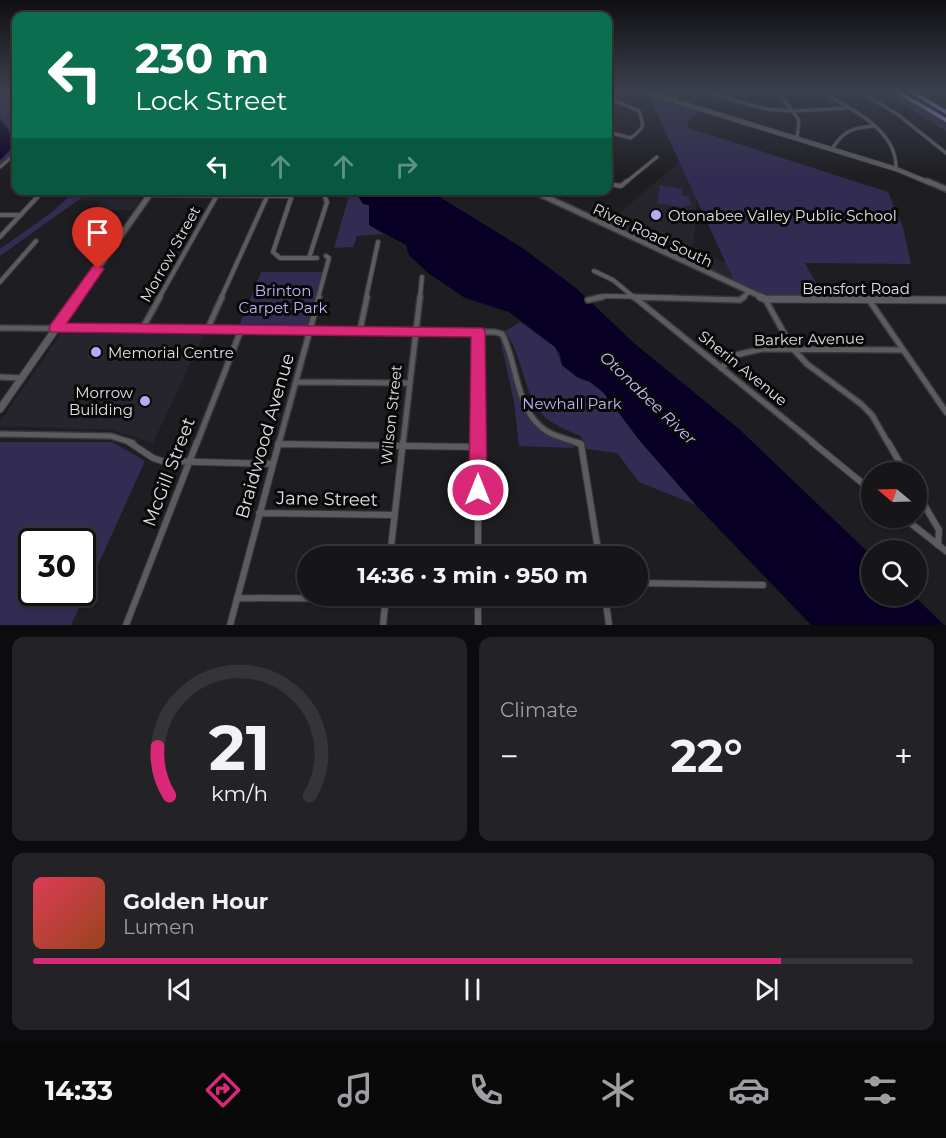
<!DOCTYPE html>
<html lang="en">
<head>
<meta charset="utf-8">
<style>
	:root { --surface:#161619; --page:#232326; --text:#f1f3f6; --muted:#9e9fa2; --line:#353538; --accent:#db2777 }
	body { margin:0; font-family:Montserrat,sans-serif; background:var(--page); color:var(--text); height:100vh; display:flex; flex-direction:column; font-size:22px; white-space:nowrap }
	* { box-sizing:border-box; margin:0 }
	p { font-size:20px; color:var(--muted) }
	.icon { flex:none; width:33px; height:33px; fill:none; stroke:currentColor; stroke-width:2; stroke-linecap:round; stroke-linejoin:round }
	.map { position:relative; height:625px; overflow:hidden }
	.side { display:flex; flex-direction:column; gap:12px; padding:12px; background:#0c0c0e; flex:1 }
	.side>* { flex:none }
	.top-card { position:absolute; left:12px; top:12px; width:600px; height:183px; border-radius:12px; box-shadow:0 2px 4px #0004,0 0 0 2px var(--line); background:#0b6e4f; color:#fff; overflow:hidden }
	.needle { width:39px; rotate:289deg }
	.tools { position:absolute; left:861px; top:462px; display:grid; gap:12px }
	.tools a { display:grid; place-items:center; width:66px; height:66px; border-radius:50%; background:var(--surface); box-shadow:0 2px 4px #0004,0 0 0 2px var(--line); font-size:30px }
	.speed { position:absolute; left:18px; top:528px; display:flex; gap:12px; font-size:30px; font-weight:700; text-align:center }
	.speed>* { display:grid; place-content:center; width:78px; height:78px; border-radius:50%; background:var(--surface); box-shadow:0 2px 4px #0004,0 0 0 2px var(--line); line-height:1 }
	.speed .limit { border:3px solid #111; border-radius:9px; background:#fff; color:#111 }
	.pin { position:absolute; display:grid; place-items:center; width:51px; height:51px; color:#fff; margin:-62px -26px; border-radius:50% 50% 50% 0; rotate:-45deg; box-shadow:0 0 6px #0007 }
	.pin .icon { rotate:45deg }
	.me { position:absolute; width:66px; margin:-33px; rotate:0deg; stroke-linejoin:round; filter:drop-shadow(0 0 4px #0008) }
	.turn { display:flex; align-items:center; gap:21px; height:126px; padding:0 24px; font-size:27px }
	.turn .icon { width:78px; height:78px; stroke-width:2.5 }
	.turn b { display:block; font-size:42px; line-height:51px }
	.lanes { display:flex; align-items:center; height:57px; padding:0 24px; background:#0003; justify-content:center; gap:30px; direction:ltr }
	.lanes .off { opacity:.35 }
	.big { font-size:45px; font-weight:700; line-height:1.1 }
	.side .card { flex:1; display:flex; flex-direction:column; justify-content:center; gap:9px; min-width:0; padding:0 21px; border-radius:12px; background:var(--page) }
	.side .dial { align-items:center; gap:0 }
	.dial svg { height:156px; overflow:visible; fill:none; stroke:var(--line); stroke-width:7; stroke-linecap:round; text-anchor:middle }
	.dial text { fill:var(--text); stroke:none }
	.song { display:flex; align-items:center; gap:18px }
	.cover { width:72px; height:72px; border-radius:9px; background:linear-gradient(135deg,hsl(350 70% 55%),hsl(20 70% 35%)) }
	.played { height:6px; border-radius:3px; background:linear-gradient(90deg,var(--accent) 85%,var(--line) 85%) }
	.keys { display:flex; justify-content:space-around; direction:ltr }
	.heat { display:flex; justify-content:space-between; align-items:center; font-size:33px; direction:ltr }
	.side .tiles { flex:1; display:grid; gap:12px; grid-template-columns:1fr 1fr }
	.card:last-child { grid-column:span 2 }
	.trip { position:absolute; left:297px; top:546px; width:351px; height:60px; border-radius:30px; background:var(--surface); box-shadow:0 2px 4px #0004,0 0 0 2px var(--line); font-weight:700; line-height:60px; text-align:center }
	.tab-bar { display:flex; height:96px; justify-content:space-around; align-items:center; background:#09090a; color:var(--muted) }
	.tab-bar .icon { width:42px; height:42px }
	.tab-bar .on { color:var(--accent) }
	.tab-bar b { font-size:27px; color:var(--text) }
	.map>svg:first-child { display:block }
	.built { fill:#26252e }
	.green { fill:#322c52; fill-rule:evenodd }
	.water { fill:#090025 }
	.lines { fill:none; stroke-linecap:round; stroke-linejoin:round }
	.stream { stroke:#090025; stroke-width:1.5 }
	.street-far3-casing { stroke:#38383b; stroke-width:4.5 }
	.street-far2-casing { stroke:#38383b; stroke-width:6 }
	.street-far1-casing { stroke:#38383b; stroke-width:8 }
	.street-casing { stroke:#38383b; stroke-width:8 }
	.secondary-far2-casing { stroke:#38383b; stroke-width:6 }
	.secondary-far1-casing { stroke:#38383b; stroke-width:8 }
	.secondary-casing { stroke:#38383b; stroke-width:9 }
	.highway-casing { stroke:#38383b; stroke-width:2 }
	.street-far3 { stroke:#5b5b60; stroke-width:3 }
	.street-far2 { stroke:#5b5b60; stroke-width:4 }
	.street-far1 { stroke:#5b5b60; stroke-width:5 }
	.street { stroke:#5b5b60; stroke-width:6 }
	.secondary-far2 { stroke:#5b5b60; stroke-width:4.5 }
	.secondary-far1 { stroke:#5b5b60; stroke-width:5 }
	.secondary { stroke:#5b5b60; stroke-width:7 }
	.highway { fill:#9d92e1; fill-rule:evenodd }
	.route { fill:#db2777; stroke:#8e194d; stroke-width:1.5 }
	.poi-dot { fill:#b5acf8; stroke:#080809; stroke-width:2 }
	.labels { text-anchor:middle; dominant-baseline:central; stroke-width:6; stroke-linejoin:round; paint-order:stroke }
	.poi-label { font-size:15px; fill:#e0e0e3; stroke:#080809; text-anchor:start }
	.street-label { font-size:15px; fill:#e0e0e3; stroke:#080809 }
	.park-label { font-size:15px; fill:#beb6f8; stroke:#080809 }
	.water-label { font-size:16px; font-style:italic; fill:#c4bcff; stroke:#080809 }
	.near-street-label { font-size:18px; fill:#e0e0e3; stroke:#080809 }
</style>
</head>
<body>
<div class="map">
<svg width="946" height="625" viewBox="0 0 946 625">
	<rect width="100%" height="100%" fill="#1e1d21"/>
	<path class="built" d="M680 161 697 199 692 263 608 223Z
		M91 191H147L132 210H95L101 201 78 200Z
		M709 255 726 263 735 283 699 267Z
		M61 333 204 335 153 443 113 430 0 426V422Z"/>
	<path class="green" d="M0 90H16V151L0 165V160L14 141 12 132 0 118Z
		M880 90C902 90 928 112 946 124V131Z
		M648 94 699 111 687 123 689 128 888 192 903 227 911 264 805 263 823 296H769L735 283Z
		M660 185 683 189 682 195 688 196 691 205 681 207 657 203Z
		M76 190 91 191 0 256V249L52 212Z
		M343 191H355L363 204 369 205V225L383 234 357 236 353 247 334 248 348 199Z
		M261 272H323L308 325 240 324Z
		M520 322 555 347 562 365 577 377 590 382 603 392 640 441 696 505 639 482 617 453 586 449 581 436C534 418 534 408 519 361 515 349 513 341 504 332Z
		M500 338 529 419 547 436 573 445 574 448 519 446 514 402Z
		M0 442H112L145 461 71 625H0ZM32 542H82V592H32Z"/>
	<path class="water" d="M0 118C11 138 23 140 0 160Z
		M355 191H430L524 249 576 288 635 344 739 429 871 555 872 596H914L944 625H811L696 505 640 441 603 392 590 382 577 377 562 365 560 354 555 347 509 312 465 298 428 273 409 255 406 245 369 225V205L363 204Z"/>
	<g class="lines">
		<path class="stream" d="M888 90 894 93"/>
		<defs>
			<path id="street-far3" d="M697 90 766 109 793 111 849 108
				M776 90 799 120 797 138
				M817 90C847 106 898 129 896 169
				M857 90 897 114 946 153
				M821 92 831 90
				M608 98 639 111C645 128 644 127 631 138L608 132
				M672 101 683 90
				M832 149C843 131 852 128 873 126
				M0 167 16 153
				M625 183 657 157"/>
			<path id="street-far2" d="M608 184 621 186 627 181
				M150 195 288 196 291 198 273 252 280 258H317
				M0 215H21
				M0 237 44 190
				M309 258 327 202 322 190
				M594 271 613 280 635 298
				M0 282 36 241
				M159 298 220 190
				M221 298 270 190
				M318 298 329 258 326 256
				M366 298 378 242
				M420 298 422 277
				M596 298 606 296 683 298
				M742 298 749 292"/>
			<path id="street-far1" d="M633 297 740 300 744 297
				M634 297 814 443
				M765 299 793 349 807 364 861 404 872 415 888 443
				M588 300 602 297
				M869 300 946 412
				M0 328 495 332 502 334C518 363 515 413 548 432 557 437 569 440 579 443
				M142 329 160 297
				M207 330 222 297
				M360 330 367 297
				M478 332V443
				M721 368 736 355 762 349 903 350
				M0 377 21 378
				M296 382 408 383
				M0 434 111 436 133 443
				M197 443 241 330
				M279 443 319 297
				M403 443 420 297"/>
			<path id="street" d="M129 442 153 458 162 461 273 464
				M478 442V556
				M575 442 581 444 599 556
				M812 442 872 491
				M888 442 905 472
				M278 444 478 447
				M916 491 939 530 938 545
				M259 513 394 515
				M904 518 946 551
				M390 556 403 442
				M638 583 763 585
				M478 596V625
				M605 596 609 625
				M237 598 385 599
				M126 625 197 442
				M230 625 279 442
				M383 625 386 596"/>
			<path id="secondary-far2" d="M639 90 896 169 930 183"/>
			<path id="secondary-far1" d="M927 181 946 189
				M531 190 764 298
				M77 298 153 190"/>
			<path id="secondary" d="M760 297 765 299 946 300
				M0 409 78 297"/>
			<path id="highway" d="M891 90H898L946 118V122Z
				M905 90H912L946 110V114Z"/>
		</defs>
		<use href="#street-far3" class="street-far3-casing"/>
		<use href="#street-far2" class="street-far2-casing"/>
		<use href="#street-far1" class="street-far1-casing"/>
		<use href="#street" class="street-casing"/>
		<use href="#secondary-far2" class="secondary-far2-casing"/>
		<use href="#secondary-far1" class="secondary-far1-casing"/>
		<use href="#secondary" class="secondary-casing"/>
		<use href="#highway" class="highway-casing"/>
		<use href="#street-far3" class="street-far3"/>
		<use href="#street-far2" class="street-far2"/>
		<use href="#street-far1" class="street-far1"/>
		<use href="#street" class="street"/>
		<use href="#secondary-far2" class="secondary-far2"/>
		<use href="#secondary-far1" class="secondary-far1"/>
		<use href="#secondary" class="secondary"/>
		<use href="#highway" class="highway"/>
	</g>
	<linearGradient id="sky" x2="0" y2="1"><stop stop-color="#101012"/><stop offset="0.51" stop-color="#3b404e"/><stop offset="1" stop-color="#3b404e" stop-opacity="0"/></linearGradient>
	<rect width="946" height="178" fill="url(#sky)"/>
	<path class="route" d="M98 265 104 269 67 323 483 328 485 332 487 490 484 497 478 499 472 497 469 490 471 337 51 332 49 328 51 324 93 266Z"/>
	<g class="poi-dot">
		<circle cx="656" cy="215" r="6"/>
		<circle cx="96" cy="352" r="6"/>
		<circle cx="145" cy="401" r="6"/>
	</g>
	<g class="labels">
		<g class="poi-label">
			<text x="668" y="215">Otonabee Valley Public School</text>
			<text x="108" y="352">Memorial Centre</text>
			<text x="133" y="392" text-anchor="end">Morrow<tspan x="133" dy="17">Building</tspan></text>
		</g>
		<g class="street-label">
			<text transform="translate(653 235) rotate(25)">River Road South</text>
			<text transform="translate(170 254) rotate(-61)">Morrow Street</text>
			<text x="856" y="288">Bensfort Road</text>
			<text transform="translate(809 339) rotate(-1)">Barker Avenue</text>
			<text transform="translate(743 368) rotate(39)">Sherin Avenue</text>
			<text transform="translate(391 415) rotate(-84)">Wilson Street</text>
		</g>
		<g class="park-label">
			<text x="283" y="290">Brinton<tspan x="283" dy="17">Carpet Park</tspan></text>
			<text x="572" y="403">Newhall Park</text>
		</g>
		<g class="water-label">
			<text transform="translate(648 398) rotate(44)">Otonabee River</text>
		</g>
		<g class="near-street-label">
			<text transform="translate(265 436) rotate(-74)">Braidwood Avenue</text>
			<text transform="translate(169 472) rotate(-69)">McGill Street</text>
			<text transform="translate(327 499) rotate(1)">Jane Street</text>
		</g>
	</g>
</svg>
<div class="tools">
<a><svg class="needle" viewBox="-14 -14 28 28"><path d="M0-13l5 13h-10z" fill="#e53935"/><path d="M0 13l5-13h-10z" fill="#9e9fa2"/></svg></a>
<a><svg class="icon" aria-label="search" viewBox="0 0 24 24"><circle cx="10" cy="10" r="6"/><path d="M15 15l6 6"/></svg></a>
</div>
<div class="speed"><div class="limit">30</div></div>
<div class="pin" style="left:98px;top:269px;background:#d93025"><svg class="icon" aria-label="arrive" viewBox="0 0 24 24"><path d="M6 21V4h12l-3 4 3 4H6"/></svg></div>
<svg class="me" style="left:478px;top:490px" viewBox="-20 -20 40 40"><circle r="17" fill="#db2777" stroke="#fff" stroke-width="3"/><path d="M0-11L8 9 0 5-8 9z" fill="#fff"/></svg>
<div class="trip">14:36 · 3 min · 950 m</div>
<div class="top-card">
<div class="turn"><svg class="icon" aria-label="left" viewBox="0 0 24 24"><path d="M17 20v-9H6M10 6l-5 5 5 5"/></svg><div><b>230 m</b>Lock Street</div></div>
<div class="lanes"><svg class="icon" aria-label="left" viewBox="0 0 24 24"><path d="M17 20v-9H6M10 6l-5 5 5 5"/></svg><svg class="icon off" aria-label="ahead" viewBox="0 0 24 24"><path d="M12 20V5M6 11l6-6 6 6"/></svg><svg class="icon off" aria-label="ahead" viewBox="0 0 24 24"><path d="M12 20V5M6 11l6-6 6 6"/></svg><svg class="icon off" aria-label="right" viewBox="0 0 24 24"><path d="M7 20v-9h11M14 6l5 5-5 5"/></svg></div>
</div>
</div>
<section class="side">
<div class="tiles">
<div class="card dial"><svg viewBox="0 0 100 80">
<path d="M14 69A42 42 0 1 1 86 69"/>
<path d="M14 69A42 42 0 0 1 8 44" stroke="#db2777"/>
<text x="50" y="56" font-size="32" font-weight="700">21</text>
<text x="50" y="72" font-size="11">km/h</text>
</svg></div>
<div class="card"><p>Climate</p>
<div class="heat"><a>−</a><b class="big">22°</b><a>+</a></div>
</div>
<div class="card">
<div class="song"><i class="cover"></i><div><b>Golden Hour</b><p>Lumen</p></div></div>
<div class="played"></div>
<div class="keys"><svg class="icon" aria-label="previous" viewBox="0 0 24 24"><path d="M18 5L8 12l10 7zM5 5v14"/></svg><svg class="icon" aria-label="pause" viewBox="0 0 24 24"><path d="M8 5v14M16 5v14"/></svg><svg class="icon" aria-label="next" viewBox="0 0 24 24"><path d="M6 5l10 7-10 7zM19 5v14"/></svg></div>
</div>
</div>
</section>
<nav class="tab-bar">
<b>14:33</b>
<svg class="icon on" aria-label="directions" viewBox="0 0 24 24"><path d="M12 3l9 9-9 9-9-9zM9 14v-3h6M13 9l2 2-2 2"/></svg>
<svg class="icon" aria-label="music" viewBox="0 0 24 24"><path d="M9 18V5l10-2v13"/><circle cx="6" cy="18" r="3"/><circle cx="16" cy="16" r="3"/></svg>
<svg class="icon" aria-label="phone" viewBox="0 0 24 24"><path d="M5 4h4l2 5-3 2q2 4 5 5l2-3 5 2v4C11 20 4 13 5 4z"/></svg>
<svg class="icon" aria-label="climate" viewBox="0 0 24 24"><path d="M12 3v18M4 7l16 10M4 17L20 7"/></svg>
<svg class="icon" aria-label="car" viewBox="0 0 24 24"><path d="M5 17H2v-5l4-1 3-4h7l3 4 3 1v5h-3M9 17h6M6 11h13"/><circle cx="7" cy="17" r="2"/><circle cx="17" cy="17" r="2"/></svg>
<svg class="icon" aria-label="filters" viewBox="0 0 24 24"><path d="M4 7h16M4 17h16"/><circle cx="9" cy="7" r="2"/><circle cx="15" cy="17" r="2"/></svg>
</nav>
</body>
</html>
